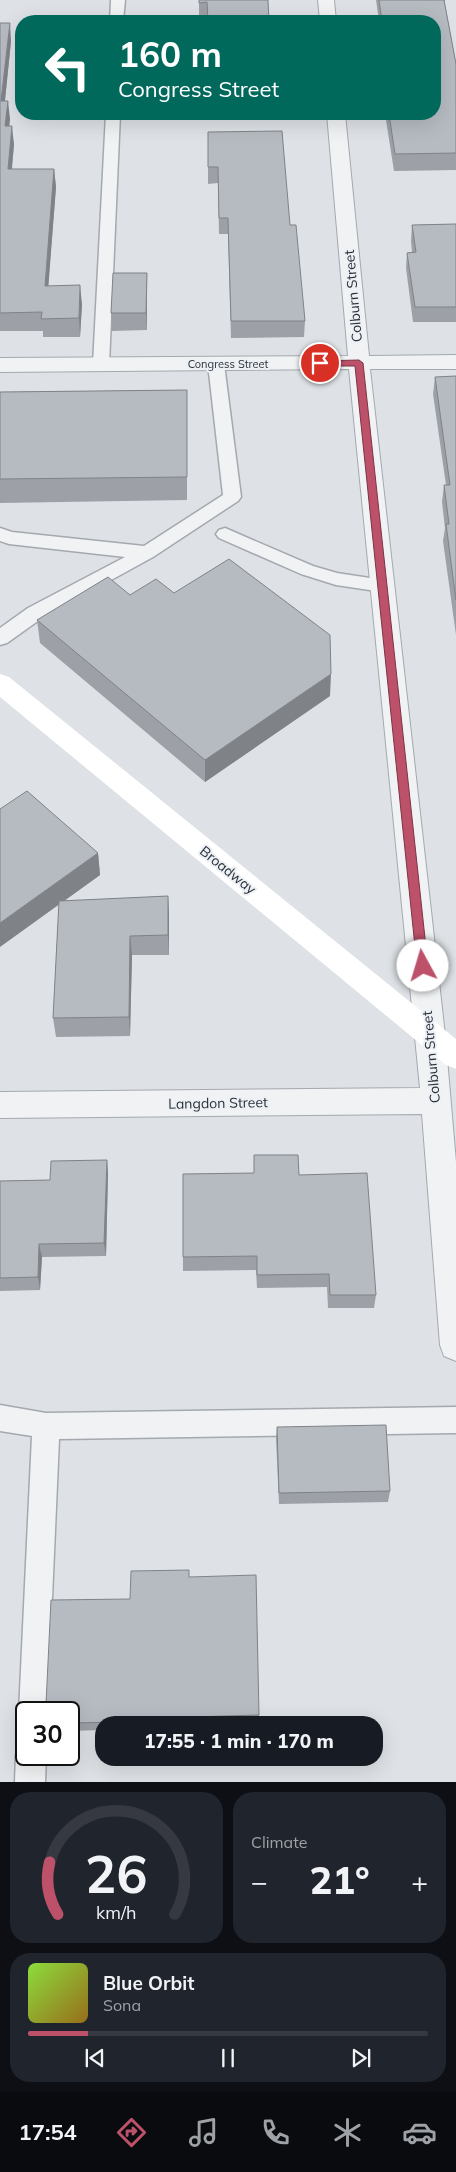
<!DOCTYPE html>
<html lang="en">
<head>
<meta charset="utf-8">
<style>
	:root { --surface:#171b24; --page:#20242c; --text:#f1f3f6; --muted:#9ea1a6; --line:#363941; --accent:#bd516a }
	body { margin:0; font-family:Mulish,sans-serif; background:var(--page); color:var(--text); height:100vh; display:flex; flex-direction:column; font-size:19px; white-space:nowrap }
	* { box-sizing:border-box; margin:0 }
	p { font-size:16px; color:var(--muted) }
	.icon { flex:none; width:28px; height:28px; fill:none; stroke:currentColor; stroke-width:2; stroke-linecap:round; stroke-linejoin:round }
	.map { position:relative; height:1782px; overflow:hidden }
	.panel { display:flex; flex-direction:column; gap:10px; padding:10px; background:#0d0f14; flex:1 }
	.panel>* { flex:none }
	.top-card { position:absolute; left:15px; top:15px; width:426px; height:105px; border-radius:20px; box-shadow:0 5px 20px #0002; background:#00695c; color:#fff; overflow:hidden }
	.speed { position:absolute; left:15px; top:1701px; display:flex; gap:10px; font-size:25px; font-weight:700; text-align:center }
	.speed>* { display:grid; place-content:center; width:65px; height:65px; border-radius:50%; background:var(--surface); box-shadow:0 5px 20px #0002; line-height:1 }
	.speed .limit { border:2px solid #111; border-radius:8px; background:#fff; color:#111 }
	.pin { position:absolute; display:grid; place-items:center; width:42px; height:42px; color:#fff; margin:-21px; border:2px solid #fff; border-radius:50%; box-shadow:0 1px 5px #0007 }
	.me { position:absolute; width:55px; margin:-28px; rotate:354deg; stroke-linejoin:round; filter:drop-shadow(0 0 4px #0008) }
	.turn { display:flex; align-items:center; gap:18px; height:105px; padding:0 20px; font-size:22px }
	.turn .icon { width:65px; height:65px; stroke-width:2.5 }
	.turn b { display:block; font-size:35px; line-height:42px }
	.big { font-size:38px; font-weight:800; line-height:1.1 }
	.panel .widget { flex:1; display:flex; flex-direction:column; justify-content:center; gap:8px; min-width:0; padding:0 18px; border-radius:20px; background:var(--page) }
	.panel .dial { align-items:center; gap:0 }
	.dial svg { height:130px; overflow:visible; fill:none; stroke:var(--line); stroke-width:7; stroke-linecap:round; text-anchor:middle }
	.dial text { fill:var(--text); stroke:none }
	.song { display:flex; align-items:center; gap:15px }
	.cover { width:60px; height:60px; border-radius:8px; background:linear-gradient(135deg,hsl(90 70% 55%),hsl(40 70% 35%)) }
	.played { height:5px; border-radius:2px; background:linear-gradient(90deg,var(--accent) 15%,var(--line) 15%) }
	.keys { display:flex; justify-content:space-around; direction:ltr }
	.heat { display:flex; justify-content:space-between; align-items:center; font-size:28px; direction:ltr }
	.panel .tiles { flex:1; display:grid; gap:10px; grid-template-columns:1fr 1fr }
	.widget:last-child { grid-column:span 2 }
	.trip { position:absolute; left:95px; top:1716px; width:288px; height:50px; border-radius:20px; background:var(--surface); box-shadow:0 5px 20px #0002; font-weight:800; line-height:50px; text-align:center }
	.tab-bar { display:flex; height:80px; justify-content:space-around; align-items:center; background:#090b0e; color:var(--muted) }
	.tab-bar .icon { width:35px; height:35px }
	.tab-bar .selected { color:var(--accent) }
	.tab-bar b { font-size:22px; color:var(--text) }
	.map>svg:first-child { display:block }
	.lines { fill:none; stroke-linecap:round; stroke-linejoin:round }
	.lane-casing { stroke:#a4a9af; stroke-width:3 }
	.street-casing { stroke:#a4a9af; stroke-width:2 }
	.lane { fill:#f0f2f4; fill-rule:evenodd }
	.street { fill:#f0f2f4; fill-rule:evenodd }
	.secondary { fill:#fff; fill-rule:evenodd }
	.wall { fill:#9da1a7 }
	.shaded-wall { fill:#7f8388 }
	.building { fill:#b6bbc2; stroke:#7f8388 }
	.route { fill:#bd516a; stroke:#7b3545 }
	.labels { text-anchor:middle; dominant-baseline:central; stroke-width:4; stroke-linejoin:round; paint-order:stroke }
	.far-street-label { font-size:11px; fill:#29313a; stroke:#edf0f4 }
	.street-label { font-size:14px; fill:#29313a; stroke:#edf0f4 }
</style>
</head>
<body>
<div class="map">
<svg width="456" height="1782" viewBox="0 0 456 1782">
	<rect width="100%" height="100%" fill="#dee2e6"/>
	<g class="lines">
		<defs>
			<path id="lane" d="M111 0H125L123 21H110Z
				M106 114H120L109 365 107 369H95L93 365Z
				M216 359 222 360 224 364 241 497 238 501 153 557 42 618 7 643 0 645V628L28 608 125 557 9 544 0 541V528L12 532 144 546 223 495 208 364 210 360Z
				M225 528 313 566 337 573 383 580 390 581 392 586 390 591 383 592 336 585 301 574 219 538 216 534 219 530Z
				M0 1405 46 1413 456 1407V1433L59 1439 47 1712H26V1724L23 1722 19 1712 32 1436 0 1431Z
				M26 1742V1755H46L45 1782H15L16 1755 21 1745Z"/>
			<path id="street" d="M318 0H334L336 21H320Z
				M327 114H345L369 356 456 355V369H370L445 1035 456 1162V1361L444 1356 440 1345 422 1114 0 1118V1092L420 1088 349 369 0 372V358L348 356Z"/>
		</defs>
		<use href="#lane" class="lane-casing"/>
		<use href="#street" class="street-casing"/>
		<use href="#lane" class="lane"/>
		<use href="#street" class="street"/>
		<path class="secondary" d="M0 674 9 677 456 1039V1069L446 1065 0 697Z"/>
	</g>
	<path class="wall" d="M199 0H268L207 19H199Z
		M376 0H445V4L456 64V170L394 171 385 114H435V21H379Z
		M0 23 11 41 5 101 10 119 9 126 14 144 12 169H54L56 187 48 286 82 304 80 337H43V331H0Z
		M208 132 290 225 305 321 304 337 231 338 228 234H219L218 183 208 184Z
		M456 224V322H413L406 268 407 253 412 252 411 241 412 225Z
		M147 273V330L112 331 111 313Z
		M456 376V635L443 541 445 528 442 502 444 485H446L433 394 435 377Z
		M187 390V500L0 503V392Z
		M174 593 330 696 205 782 40 643 37 620 130 595Z
		M98 853 100 875 64 901 168 896 169 916V955H132L130 1036 56 1037 53 1018 59 905Z
		M254 1155 299 1175 376 1295 374 1308H328L327 1287 257 1288 256 1270 183 1271V1257L254 1173Z
		M107 1160 108 1174 106 1256 42 1257 40 1290 0 1291V1181L50 1180Z
		M277 1427 390 1491 388 1502 279 1504 276 1439Z
		M189 1577 259 1715V1723L190 1725H104V1730L69 1731V1712L46 1704 130 1599Z"/>
	<path class="shaded-wall" d="M10 23 11 41 3 119 1 101Z
		M8 101 10 119 7 145 5 126Z
		M12 126 14 144 10 187 8 169Z
		M54 169 56 187 47 304 45 286Z
		M147 273V330L146 313Z
		M80 285 82 304 80 337 79 318Z
		M331 674 330 696 205 782V760Z
		M98 853 100 875 0 947V923Z
		M168 896 169 916V955L168 935Z
		M130 936 132 955 130 1036 129 1017Z
		M107 1160 108 1174 106 1256 104 1243Z
		M39 1244 42 1257 40 1290 38 1277Z"/>
	<path class="building" d="M199 0H268L269 21H208L207 2 199 3Z
		M379 0H444L456 64V153L395 154 389 114H435V21H382Z
		M0 23H10L1 101H8L5 126H12L8 169H54L45 286 80 285 79 318 41 319 42 312 0 313Z
		M282 131 290 225H296L305 321H231L228 218H219L218 167H208V132Z
		M456 224V307H415L407 253 416 252 412 225Z
		M113 273H147L146 313H111Z
		M456 376V600L446 524H449L444 485H450L435 377Z
		M187 390V477L0 479V392Z
		M229 559 330 635 331 674 205 760 37 620 108 577 130 595 156 579 174 593Z
		M27 791 98 853 0 923V809Z
		M168 896V935L130 936 129 1017 53 1018 59 901Z
		M254 1155H298L299 1175 367 1173 376 1295H330L329 1274 257 1275V1256L183 1257V1174L254 1173Z
		M107 1160 104 1243 39 1244 38 1277 0 1278V1181L50 1180 51 1161Z
		M386 1425 390 1491 279 1493 277 1427Z
		M189 1570V1577L256 1575 259 1715 189 1717V1725H128V1722L69 1723V1712H41V1706L46 1704 51 1600 130 1599 131 1571Z"/>
	<path class="route" d="M359 360 363 363 428 966 427 970H418L417 966 355 366H320L316 363 320 361Z"/>
	<g class="labels">
		<g class="far-street-label">
			<text x="228" y="364">Congress Street</text>
		</g>
		<g class="street-label">
			<text transform="translate(353 296) rotate(-95)">Colburn Street</text>
			<text transform="translate(228 870) rotate(39)">Broadway</text>
			<text transform="translate(431 1057) rotate(-95)">Colburn Street</text>
			<text transform="translate(218 1103) rotate(-1)">Langdon Street</text>
		</g>
	</g>
</svg>
<div class="speed"><div class="limit">30</div></div>
<div class="pin" style="left:320px;top:363px;background:#d93025"><svg class="icon" aria-label="arrive" viewBox="0 0 24 24"><path d="M6 21V4h12l-3 4 3 4H6"/></svg></div>
<svg class="me" style="left:423px;top:966px" viewBox="-20 -20 40 40"><circle r="19" fill="#fff"/><path d="M0-13L10 11 0 6-10 11z" fill="#bd516a"/></svg>
<div class="trip">17:55 · 1 min · 170 m</div>
<div class="top-card">
<div class="turn"><svg class="icon" aria-label="left" viewBox="0 0 24 24"><path d="M17 20v-9H6M10 6l-5 5 5 5"/></svg><div><b>160 m</b>Congress Street</div></div>
</div>
</div>
<section class="panel">
<div class="tiles">
<div class="widget dial"><svg viewBox="0 0 100 80">
<path d="M14 69A42 42 0 1 1 86 69"/>
<path d="M14 69A42 42 0 0 1 9 37" stroke="#bd516a"/>
<text x="50" y="56" font-size="32" font-weight="700">26</text>
<text x="50" y="72" font-size="11">km/h</text>
</svg></div>
<div class="widget"><p>Climate</p>
<div class="heat"><a>−</a><b class="big">21°</b><a>+</a></div>
</div>
<div class="widget">
<div class="song"><i class="cover"></i><div><b>Blue Orbit</b><p>Sona</p></div></div>
<div class="played"></div>
<div class="keys"><svg class="icon" aria-label="previous" viewBox="0 0 24 24"><path d="M18 5L8 12l10 7zM5 5v14"/></svg><svg class="icon" aria-label="pause" viewBox="0 0 24 24"><path d="M8 5v14M16 5v14"/></svg><svg class="icon" aria-label="next" viewBox="0 0 24 24"><path d="M6 5l10 7-10 7zM19 5v14"/></svg></div>
</div>
</div>
</section>
<nav class="tab-bar">
<b>17:54</b>
<svg class="icon selected" aria-label="directions" viewBox="0 0 24 24"><path d="M12 3l9 9-9 9-9-9zM9 14v-3h6M13 9l2 2-2 2"/></svg>
<svg class="icon" aria-label="music" viewBox="0 0 24 24"><path d="M9 18V5l10-2v13"/><circle cx="6" cy="18" r="3"/><circle cx="16" cy="16" r="3"/></svg>
<svg class="icon" aria-label="phone" viewBox="0 0 24 24"><path d="M5 4h4l2 5-3 2q2 4 5 5l2-3 5 2v4C11 20 4 13 5 4z"/></svg>
<svg class="icon" aria-label="climate" viewBox="0 0 24 24"><path d="M12 3v18M4 7l16 10M4 17L20 7"/></svg>
<svg class="icon" aria-label="car" viewBox="0 0 24 24"><path d="M5 17H2v-5l4-1 3-4h7l3 4 3 1v5h-3M9 17h6M6 11h13"/><circle cx="7" cy="17" r="2"/><circle cx="17" cy="17" r="2"/></svg>
</nav>
</body>
</html>
